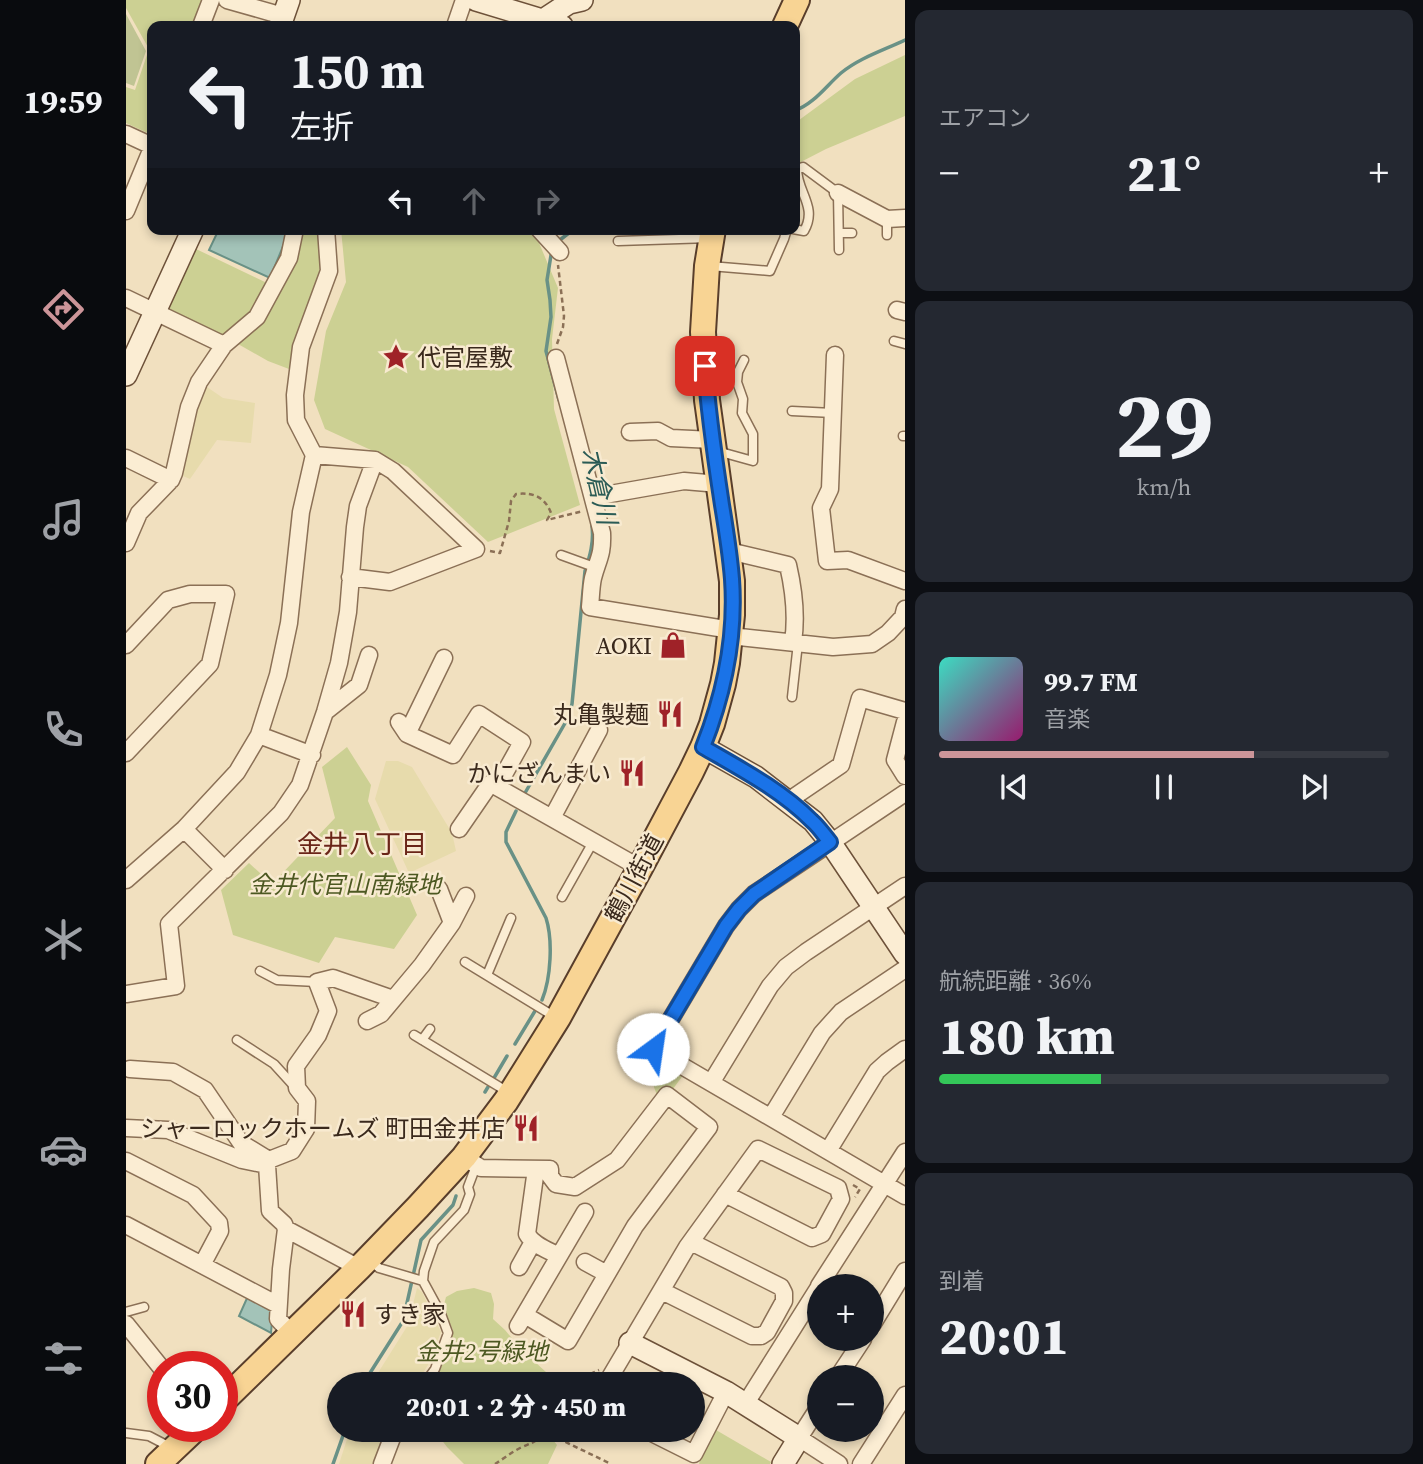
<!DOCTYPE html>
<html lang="ja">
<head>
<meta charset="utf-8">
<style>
	:root { --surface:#171b24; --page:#242831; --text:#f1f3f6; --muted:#9ea1a6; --line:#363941; --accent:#cc9599 }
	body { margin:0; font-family:"Source Serif 4","Noto Sans JP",serif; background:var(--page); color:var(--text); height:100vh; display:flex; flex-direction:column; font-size:26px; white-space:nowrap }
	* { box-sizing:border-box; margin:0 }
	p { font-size:23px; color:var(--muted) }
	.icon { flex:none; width:38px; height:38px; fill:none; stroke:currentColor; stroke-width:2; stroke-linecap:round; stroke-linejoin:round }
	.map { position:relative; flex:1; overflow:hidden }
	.side { display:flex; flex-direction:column; gap:10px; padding:10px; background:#0d0f14; width:518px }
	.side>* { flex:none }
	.top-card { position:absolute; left:21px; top:21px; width:653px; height:214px; border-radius:14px; box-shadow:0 4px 10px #0003; background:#171b24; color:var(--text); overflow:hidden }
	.controls { position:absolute; left:681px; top:1274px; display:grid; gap:14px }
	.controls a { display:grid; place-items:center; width:77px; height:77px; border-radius:50%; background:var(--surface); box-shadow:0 4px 10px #0003; font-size:35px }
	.speed { position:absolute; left:21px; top:1351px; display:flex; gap:14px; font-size:35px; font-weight:700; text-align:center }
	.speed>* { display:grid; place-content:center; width:91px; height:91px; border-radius:50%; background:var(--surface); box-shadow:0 4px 10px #0003; line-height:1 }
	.speed .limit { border:10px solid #d22; background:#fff; color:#111 }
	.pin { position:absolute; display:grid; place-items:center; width:60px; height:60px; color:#fff; margin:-30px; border-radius:14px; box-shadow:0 4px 10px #0006 }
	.me { position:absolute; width:77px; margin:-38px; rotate:31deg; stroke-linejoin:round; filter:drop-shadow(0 0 5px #0008) }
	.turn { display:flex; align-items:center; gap:24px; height:147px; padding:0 28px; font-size:32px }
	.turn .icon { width:91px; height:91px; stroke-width:2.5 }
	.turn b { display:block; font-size:49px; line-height:60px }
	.lanes { display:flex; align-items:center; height:66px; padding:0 28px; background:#0003; justify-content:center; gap:35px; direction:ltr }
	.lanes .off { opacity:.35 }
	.big { font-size:52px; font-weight:800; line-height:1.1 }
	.side .card { flex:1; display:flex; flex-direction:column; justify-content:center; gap:10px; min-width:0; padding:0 24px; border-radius:14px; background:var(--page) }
	.side .dial { align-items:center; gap:0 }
	.dial b { font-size:91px; line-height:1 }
	.song { display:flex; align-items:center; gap:21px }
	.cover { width:84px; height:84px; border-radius:10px; background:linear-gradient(135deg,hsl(170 70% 55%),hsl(320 70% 35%)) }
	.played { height:7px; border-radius:4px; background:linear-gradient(90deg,var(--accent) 70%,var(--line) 70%) }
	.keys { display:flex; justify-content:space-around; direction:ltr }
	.heat { display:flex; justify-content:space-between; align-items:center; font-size:38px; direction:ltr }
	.charge { height:10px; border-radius:5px; background:linear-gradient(90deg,#34c759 36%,var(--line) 0) }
	.trip { position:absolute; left:201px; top:1372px; width:378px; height:70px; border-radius:35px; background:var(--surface); box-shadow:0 4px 10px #0003; font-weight:800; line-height:70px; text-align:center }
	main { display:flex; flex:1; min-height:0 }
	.tabs { display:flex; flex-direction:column; width:126px; justify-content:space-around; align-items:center; background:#090b0e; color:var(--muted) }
	.tabs .icon { width:49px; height:49px }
	.tabs .on { color:var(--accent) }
	.tabs b { font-size:32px; color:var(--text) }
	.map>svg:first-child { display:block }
	.farmland { fill:#e7dbac }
	.green { fill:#ccd093 }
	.cemetery { fill:#c0c493 }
	.water { fill:#a3c3b8; stroke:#699186; stroke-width:2 }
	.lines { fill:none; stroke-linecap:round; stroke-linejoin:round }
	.stream { stroke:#699186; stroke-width:3.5 }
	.lane-casing { stroke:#8b7056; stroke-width:11 }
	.street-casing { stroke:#8b7056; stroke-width:19 }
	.secondary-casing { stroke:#6d5139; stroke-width:24 }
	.primary-casing { stroke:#593e2b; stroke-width:28 }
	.path { stroke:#8b7056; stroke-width:2.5; stroke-dasharray:5 3.5; stroke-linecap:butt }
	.lane { stroke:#fbedd3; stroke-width:8 }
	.street { stroke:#fbedd3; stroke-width:16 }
	.secondary { stroke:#fbedd3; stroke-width:21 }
	.primary { stroke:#f8d494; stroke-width:24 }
	.route-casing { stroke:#114b97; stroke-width:18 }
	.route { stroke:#1a73e8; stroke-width:12 }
	.labels { text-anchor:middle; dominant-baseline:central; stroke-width:5; stroke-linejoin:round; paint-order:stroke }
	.poi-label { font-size:24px; fill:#3a291c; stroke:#f8ead0; text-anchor:end }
	.street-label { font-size:24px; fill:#3a291c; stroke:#f8ead0 }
	.park-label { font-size:24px; font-style:italic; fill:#4c5821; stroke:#f8ead0 }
	.water-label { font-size:26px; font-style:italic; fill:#2a5b55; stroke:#f8ead0 }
	.neighbourhood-label { font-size:26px; fill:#6a2518; stroke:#f8ead0 }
</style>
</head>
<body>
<main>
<nav class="tabs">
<b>19:59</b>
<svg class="icon on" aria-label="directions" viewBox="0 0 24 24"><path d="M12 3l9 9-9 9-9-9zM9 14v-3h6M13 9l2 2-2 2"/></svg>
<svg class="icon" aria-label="music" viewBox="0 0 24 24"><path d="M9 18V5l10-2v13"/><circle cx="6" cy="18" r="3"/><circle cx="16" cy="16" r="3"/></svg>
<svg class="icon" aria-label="phone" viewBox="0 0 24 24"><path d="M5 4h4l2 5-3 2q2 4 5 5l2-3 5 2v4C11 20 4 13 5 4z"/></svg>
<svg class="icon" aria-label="climate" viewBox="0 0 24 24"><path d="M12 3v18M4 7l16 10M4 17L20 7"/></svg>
<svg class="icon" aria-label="car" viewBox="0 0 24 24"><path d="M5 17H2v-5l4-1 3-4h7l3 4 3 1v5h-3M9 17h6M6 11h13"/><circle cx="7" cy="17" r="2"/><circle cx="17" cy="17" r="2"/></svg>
<svg class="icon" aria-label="filters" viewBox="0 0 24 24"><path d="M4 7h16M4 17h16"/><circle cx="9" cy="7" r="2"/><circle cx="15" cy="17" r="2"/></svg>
</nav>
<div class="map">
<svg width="779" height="1464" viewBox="0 0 779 1464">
	<rect width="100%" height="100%" fill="#f1e0bf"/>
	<path class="farmland" d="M81 387 97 398 129 403 125 443 91 440 64 479 57 476 72 399Z
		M260 761H272L286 767 326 833 330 851 283 873 249 799Z
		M291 1288 296 1292 315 1332 302 1365 290 1384H245L282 1325Z
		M224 1430H263L249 1464H213Z"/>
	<path class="green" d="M0 0H78L68 26H26V135L0 123V87L9 90 23 49 0 8Z
		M779 55V116L700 149 669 165V123L729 79Z
		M176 229H193L196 266 169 340 163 369 142 361 112 344 139 321 175 246Z
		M215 229H401L411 238 432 288 426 339 428 409 454 505 362 542 282 467 199 429 188 400 200 331 220 282Z
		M70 249 143 284C135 298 115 337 95 335 83 334 57 318 44 312L43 307Z
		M221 747 245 785 242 801 291 915 268 949 209 937 193 963 107 935 95 890 123 863 146 884 209 818 196 767Z
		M527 1056 558 1074 544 1093 533 1100 520 1067Z
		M348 1288 365 1293 368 1304 367 1319 379 1330 396 1350 433 1384H305L314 1370 327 1330 317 1308 320 1297 331 1291Z
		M308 1430H408L427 1440 431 1445 422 1464H338L321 1447Z
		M590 1430 645 1462 644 1464H573L574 1460Z"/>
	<path class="cemetery" d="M0 14 20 51 8 86 0 83Z"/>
	<path class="water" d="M93 229H161L160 239 144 278 83 250Z
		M122 1296C145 1308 148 1306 145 1333L113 1316Z"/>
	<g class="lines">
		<path class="stream" d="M668 111C688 104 700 86 715 73 733 58 758 50 779 40
			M430 243 448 229
			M426 249 421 280 424 300 425 317 420 351 433 400
			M399 793 442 718 446 704 459 571C464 556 468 542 466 526
			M390 811 380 832V842L420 918C427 940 425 978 416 1000
			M389 1044 409 1011
			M368 1078 381 1056
			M359 1092 362 1087
			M237 1384 277 1321 295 1240 327 1205 330 1196
			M207 1464 219 1430"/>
		<defs>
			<path id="lane" d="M667 229 678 231C692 207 671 192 671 169L677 167 712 193 713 250
				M713 233H726
				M761 235V219
				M492 241 584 238
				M584 266 644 271 658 239 661 229
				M768 341 779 344
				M666 411 707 413
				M777 436H779
				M591 451 627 461V434L616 413 617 399 611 382 612 372 618 360
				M435 555 471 568
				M666 697 672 643
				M436 897 467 842
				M339 962 429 1017
				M134 971 151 980 191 982
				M361 975 385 918
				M288 1035 382 1092
				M111 1040 148 1064 168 1086
				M296 1040 304 1029
				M245 1261 253 1268 297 1281
				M0 1312 18 1307
				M298 1384 309 1369 322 1333 315 1314 297 1281 298 1271 308 1242 338 1210 344 1194 342 1187 350 1166
				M0 1433 23 1436 46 1448"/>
			<path id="street" d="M101 0 157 16
				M75 26 85 0
				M329 26 338 0
				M0 134 26 146
				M712 193 761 219 779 218
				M0 211 26 148
				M413 229 434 252
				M0 298 98 345
				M771 310 779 312
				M709 355 704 489 695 508 701 561 722 560 779 581
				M430 358 476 533C477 555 472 559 467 578 465 587 465 598 464 607L605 630
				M504 432 532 431 545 438 587 440
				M188 455 249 460 267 471 350 549 264 582 224 577
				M0 458 45 480
				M467 497 558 481 593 484
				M0 543 13 513 45 480 48 473 63 407 73 382 98 345 131 317 163 258 169 229
				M603 551 662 565C668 591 671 616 667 642
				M604 636 707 647 746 644 762 633 777 617 779 609
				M0 645 42 600 64 594H100L84 664 0 753
				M199 712 233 685 243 655
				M273 722 281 734 327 755 353 714 396 742 371 787 514 868
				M779 722 769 760 779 776
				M281 734 318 658
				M133 735 186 755
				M779 793 628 894 613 909 600 926 527 1049 779 1196
				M662 801 715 765 734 698 779 711
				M426 818 473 730
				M58 829 99 870
				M333 829 364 784H373
				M0 880 58 829 111 772 133 735 152 675 163 623 175 512 188 455 170 420 169 395 175 347 203 271 200 229
				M313 889 326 923
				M0 994 50 986 43 924 155 813 174 785 199 712 213 663 222 612 229 527 232 506 249 460
				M241 1021 255 1014 296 965 326 923 340 896
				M4 1069 47 1072 79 1090 115 1143 143 1160
				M585 1083 644 986 660 967 680 952 779 886
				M645 1117 696 1033 715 1012 779 969
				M0 1128 42 1130 116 1160 141 1165
				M702 1151 751 1071 761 1062 779 1049
				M338 1157 355 1168 424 1169V1176L430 1184 449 1187 491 1160 541 1095 583 1127 509 1226 442 1341 399 1315
				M0 1161 67 1195 93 1223 94 1231 76 1265
				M410 1169 401 1234C407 1245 422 1250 433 1256
				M0 1225 152 1305
				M160 1229 233 1268
				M459 1262 481 1274
				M393 1267 407 1242
				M693 1286 779 1152
				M536 1291 626 1336H635L641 1332 658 1301V1293L655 1287 565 1242
				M0 1324 37 1370
				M746 1325 779 1271
				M392 1326 459 1212
				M166 1334 152 1319 155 1269 160 1229 158 1224 144 1211 141 1165 143 1160 166 1151 180 1129 181 1101 171 1088 170 1066 192 1035 202 1011 191 982 207 978 267 999
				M712 1377 737 1339
				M480 1384 561 1247 632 1149 712 1188 715 1199 696 1234 686 1238 599 1194
				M620 1403 693 1287
				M693 1407 673 1438 713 1464
				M520 1430 568 1454 600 1392
				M256 1464 269 1430
				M735 1464 779 1395"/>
			<path id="secondary" d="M350 0 436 26
				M417 20 443 3 456 0
				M154 26 163 0
				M0 375 67 229
				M577 747 630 777 687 821 704 842 779 954
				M504 1343 600 1392 673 1438 657 1464"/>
			<path id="primary" d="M659 26 671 0
				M96 1402 233 1268 292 1207 338 1157 380 1101 432 1018 514 868 565 772 577 747 586 724 597 684 601 663 606 615V581L581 400 577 332 581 266 587 229
				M32 1464 72 1426"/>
		</defs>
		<use href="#lane" class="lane-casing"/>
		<use href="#street" class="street-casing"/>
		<use href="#secondary" class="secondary-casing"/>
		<use href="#primary" class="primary-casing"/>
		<path class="path" d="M431 344 437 327 438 316 432 265
			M364 551 374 553 383 521 385 501 390 494C407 492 419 497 425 513L421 520 457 511
			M727 1185 734 1189 729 1197
			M441 1384 473 1370
			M417 1430 419 1432 485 1464
			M369 1464C377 1459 386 1452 394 1448 404 1443 412 1442 419 1432"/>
		<use href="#lane" class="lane"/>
		<use href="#street" class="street"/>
		<use href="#secondary" class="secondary"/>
		<use href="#primary" class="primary"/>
	</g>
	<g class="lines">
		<defs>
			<path id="route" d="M527 1049 600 926 613 909 628 894 704 842C698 835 693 827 686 821 655 790 615 769 577 747 598 694 610 636 606 579 604 554 600 529 596 505 589 459 582 413 579 366"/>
		</defs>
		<use href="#route" class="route-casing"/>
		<use href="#route" class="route"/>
	</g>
	<defs>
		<symbol id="sight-bare" viewBox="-9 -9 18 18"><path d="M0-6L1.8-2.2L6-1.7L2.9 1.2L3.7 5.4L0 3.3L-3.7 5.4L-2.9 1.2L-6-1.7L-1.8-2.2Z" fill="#9f2228" stroke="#f8ead0" stroke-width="2.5" paint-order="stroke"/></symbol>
		<symbol id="shop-bare" viewBox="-9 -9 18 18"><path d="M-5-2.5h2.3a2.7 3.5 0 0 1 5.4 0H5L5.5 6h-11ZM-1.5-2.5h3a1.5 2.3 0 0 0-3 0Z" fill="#9f2228" stroke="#f8ead0" stroke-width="2.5" paint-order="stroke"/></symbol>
		<symbol id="restaurant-bare" viewBox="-9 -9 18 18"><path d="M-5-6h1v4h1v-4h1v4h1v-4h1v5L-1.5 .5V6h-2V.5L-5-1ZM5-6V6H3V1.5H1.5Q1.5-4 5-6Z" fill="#9f2228" stroke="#f8ead0" stroke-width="2.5" paint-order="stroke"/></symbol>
	</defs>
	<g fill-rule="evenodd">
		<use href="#sight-bare" x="251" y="338" width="38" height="38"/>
		<use href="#shop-bare" x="528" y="626" width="38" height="38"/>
		<use href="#restaurant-bare" x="525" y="695" width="38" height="38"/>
		<use href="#restaurant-bare" x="487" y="754" width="38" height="38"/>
		<use href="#restaurant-bare" x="381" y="1109" width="38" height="38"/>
		<use href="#restaurant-bare" x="208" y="1295" width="38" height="38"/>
	</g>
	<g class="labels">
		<g class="poi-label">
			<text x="291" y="357" text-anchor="start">代官屋敷</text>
			<text x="526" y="645">AOKI</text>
			<text x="523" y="714">丸亀製麺</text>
			<text x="485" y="773">かにざんまい</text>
			<text x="379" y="1128">シャーロックホームズ 町田金井店</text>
			<text x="248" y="1314" text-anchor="start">すき家</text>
		</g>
		<g class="street-label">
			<text transform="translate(508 878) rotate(-62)">鶴川街道</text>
		</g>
		<g class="park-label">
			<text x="219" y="884">金井代官山南緑地</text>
			<text x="356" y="1351">金井2号緑地</text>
		</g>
		<g class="water-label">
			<text transform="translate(473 486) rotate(77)">木倉川</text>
		</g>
		<g class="neighbourhood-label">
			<text x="236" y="844">金井八丁目</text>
		</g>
	</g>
</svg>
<div class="controls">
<a>+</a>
<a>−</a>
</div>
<div class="speed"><div class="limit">30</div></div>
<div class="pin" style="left:579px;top:366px;background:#d93025"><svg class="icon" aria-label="arrive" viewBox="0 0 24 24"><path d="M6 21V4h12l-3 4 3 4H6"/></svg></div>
<svg class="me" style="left:527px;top:1049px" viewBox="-20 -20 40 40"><circle r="19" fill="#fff"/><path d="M0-13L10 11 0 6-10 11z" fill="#1a73e8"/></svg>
<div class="trip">20:01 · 2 分 · 450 m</div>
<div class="top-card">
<div class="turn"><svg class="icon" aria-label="left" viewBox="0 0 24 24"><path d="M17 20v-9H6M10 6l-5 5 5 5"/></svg><div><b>150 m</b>左折</div></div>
<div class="lanes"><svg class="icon" aria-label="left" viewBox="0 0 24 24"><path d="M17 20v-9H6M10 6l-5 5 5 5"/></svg><svg class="icon off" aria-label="ahead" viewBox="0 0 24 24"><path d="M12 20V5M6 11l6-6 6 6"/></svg><svg class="icon off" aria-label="right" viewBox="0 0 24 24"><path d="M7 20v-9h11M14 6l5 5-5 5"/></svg></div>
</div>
</div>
<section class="side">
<div class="card"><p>エアコン</p>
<div class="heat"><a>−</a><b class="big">21°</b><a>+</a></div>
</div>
<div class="card dial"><b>29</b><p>km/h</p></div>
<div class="card">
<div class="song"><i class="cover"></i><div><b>99.7 FM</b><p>音楽</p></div></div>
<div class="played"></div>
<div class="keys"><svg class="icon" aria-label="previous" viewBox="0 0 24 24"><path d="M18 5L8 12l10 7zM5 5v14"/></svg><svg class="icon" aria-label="pause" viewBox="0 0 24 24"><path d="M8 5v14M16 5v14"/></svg><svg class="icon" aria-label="next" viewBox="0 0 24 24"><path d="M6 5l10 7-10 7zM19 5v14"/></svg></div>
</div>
<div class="card"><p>航続距離 · 36%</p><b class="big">180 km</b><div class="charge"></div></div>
<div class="card"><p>到着</p><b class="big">20:01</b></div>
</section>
</main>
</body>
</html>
